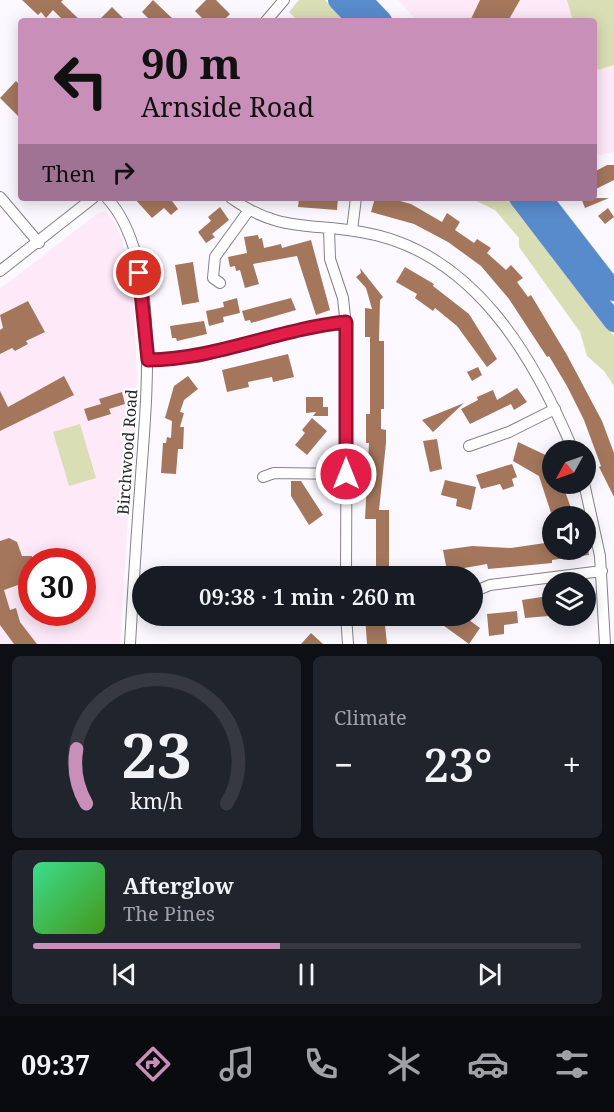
<!DOCTYPE html>
<html lang="en">
<head>
<meta charset="utf-8">
<style>
	:root { --surface:#171b24; --page:#20242c; --text:#f1f3f6; --muted:#9ea1a6; --line:#363941; --accent:#c88fb8 }
	body { margin:0; font-family:"Noto Serif",serif; background:var(--page); color:var(--text); height:100vh; display:flex; flex-direction:column; font-size:22px; white-space:nowrap }
	* { box-sizing:border-box; margin:0 }
	p { font-size:20px; color:var(--muted) }
	.icon { flex:none; width:33px; height:33px; fill:none; stroke:currentColor; stroke-width:2; stroke-linecap:round; stroke-linejoin:round }
	.map { position:relative; height:644px; overflow:hidden }
	.sheet { display:flex; flex-direction:column; gap:12px; padding:12px; background:#0d0f14; flex:1 }
	.sheet>* { flex:none }
	.top-card { position:absolute; left:18px; top:18px; width:579px; height:183px; border-radius:6px; box-shadow:0 3px 15px #0003; background:#c88fb8; color:#111; overflow:hidden }
	.needle { width:39px; rotate:230deg }
	.buttons { position:absolute; left:542px; top:440px; display:grid; gap:12px }
	.buttons a { display:grid; place-items:center; width:54px; height:54px; border-radius:50%; background:var(--surface); box-shadow:0 3px 15px #0003; font-size:30px }
	.speed { position:absolute; left:18px; top:548px; display:flex; gap:12px; font-size:30px; font-weight:700; text-align:center }
	.speed>* { display:grid; place-content:center; width:78px; height:78px; border-radius:50%; background:var(--surface); box-shadow:0 3px 15px #0003; line-height:1 }
	.speed .limit { border:9px solid #d22; background:#fff; color:#111 }
	.pin { position:absolute; display:grid; place-items:center; width:51px; height:51px; color:#fff; margin:-26px; border:3px solid #fff; border-radius:50%; box-shadow:0 2px 6px #0007 }
	.me { position:absolute; width:66px; margin:-33px; rotate:0deg; stroke-linejoin:round; filter:drop-shadow(0 0 4px #0008) }
	.turn { display:flex; align-items:center; gap:21px; height:126px; padding:0 24px; font-size:27px }
	.turn .icon { width:78px; height:78px; stroke-width:2.5 }
	.turn b { display:block; font-size:42px; line-height:51px }
	.then { display:flex; align-items:center; height:57px; padding:0 24px; background:#0003; gap:12px; font-size:22px }
	.big { font-size:45px; font-weight:600; line-height:1.1 }
	.sheet .tile { flex:1; display:flex; flex-direction:column; justify-content:center; gap:9px; min-width:0; padding:0 21px; border-radius:9px; background:var(--page) }
	.sheet .dial { align-items:center; gap:0 }
	.dial svg { height:156px; overflow:visible; fill:none; stroke:var(--line); stroke-width:7; stroke-linecap:round; text-anchor:middle }
	.dial text { fill:var(--text); stroke:none }
	.song { display:flex; align-items:center; gap:18px }
	.cover { width:72px; height:72px; border-radius:9px; background:linear-gradient(135deg,hsl(150 70% 55%),hsl(100 70% 35%)) }
	.played { height:6px; border-radius:3px; background:linear-gradient(90deg,var(--accent) 45%,var(--line) 45%) }
	.keys { display:flex; justify-content:space-around; direction:ltr }
	.heat { display:flex; justify-content:space-between; align-items:center; font-size:33px; direction:ltr }
	.sheet .tiles { flex:1; display:grid; gap:12px; grid-template-columns:1fr 1fr }
	.tile:last-child { grid-column:span 2 }
	.trip { position:absolute; left:132px; top:566px; width:351px; height:60px; border-radius:30px; background:var(--surface); box-shadow:0 3px 15px #0003; font-weight:600; line-height:60px; text-align:center }
	.tabs { display:flex; height:96px; justify-content:space-around; align-items:center; background:#090b0e; color:var(--muted) }
	.tabs .icon { width:42px; height:42px }
	.tabs .on { color:var(--accent) }
	.tabs b { font-size:27px; color:var(--text) }
	.map>svg:first-child { display:block }
	.education { fill:#fde9f8; fill-rule:evenodd }
	.green { fill:#d9deb4 }
	.building { fill:#a4775c }
	.lines { fill:none; stroke-linecap:round; stroke-linejoin:round }
	.street-casing { stroke:#858189; stroke-width:12 }
	.highway-casing { stroke:#d8d8d9; stroke-width:21 }
	.street { stroke:#fff; stroke-width:10 }
	.highway { stroke:#588bcc; stroke-width:20 }
	.route-casing { stroke:#92132f; stroke-width:15 }
	.route { stroke:#e11d48; stroke-width:10 }
	.labels { text-anchor:middle; dominant-baseline:central; stroke-width:4.5; stroke-linejoin:round; paint-order:stroke }
	.street-label { font-size:16px; fill:#29272a; stroke:#fff }
</style>
</head>
<body>
<div class="map">
<svg width="614" height="644" viewBox="0 0 614 644">
	<rect width="100%" height="100%" fill="#fbf8ff"/>
	<path class="education" d="M398 0H614V152L594 156V21H417Z
		M105 211 117 226 123 243 133 295 137 377 120 644H0V289L98 213ZM32 561H82V612H32Z"/>
	<path class="green" d="M299 0H325L344 21H298L289 12Z
		M567 0H614V65L594 71V21H573Z
		M470 198H506L614 336V386L604 371 587 356 580 332 519 247V238L495 210Z
		M80 424 96 478 69 486 53 432Z"/>
	<path class="building" d="M22 0H63L61 2 81 21H64L53 10 46 18 41 12 38 15Z
		M153 0 175 21H151L142 12Z
		M206 0H216L230 14 223 21H205L195 11Z
		M480 0H520L508 21H470Z
		M112 7 126 21H98Z
		M16 81 21 86V119L0 98Z
		M607 165H614V180L594 190V172Z
		M134 198H175L172 201 178 209 171 215 164 208 152 218Z
		M299 198H338L337 210 298 207Z
		M375 198H389L411 204 442 222 447 213 460 222 455 230 474 243 477 239 491 248 487 253 506 270 511 265 523 278 517 282 528 297 531 295 567 355 602 421 614 453V497L599 467 601 466 584 420 567 386 549 356 547 357 509 299 481 266 448 242 414 224 371 212Z
		M581 198H609L585 208Z
		M220 207 229 220 212 234 215 237 206 243 198 232 211 221 208 217Z
		M608 208 614 217 605 224 598 216Z
		M258 235 259 239 262 238 264 248 281 244 282 248 311 240 330 310 316 315 297 256 253 264 259 284 245 288 240 270 236 271 235 266 230 267 228 257 247 253 244 237Z
		M193 262 199 302 182 305 175 265Z
		M405 267 434 284 433 286 469 314 497 359 487 367 457 326 435 308 433 311 415 298 417 294 396 282Z
		M360 268 383 297 380 300 379 341H384V409H381V429L386 430V443L379 510H389V576H376V519H365L369 443H366V414H370V337H365V308L372 309 366 288 356 277 361 273Z
		M237 298 240 313 223 317 224 322 209 326 206 311 224 307 223 302Z
		M291 298 296 310 251 323 250 320 245 321 242 311Z
		M28 301 45 332 26 341 28 344 15 351 12 348 0 354V330L3 328 0 315Z
		M204 321 207 334 177 341 176 338H172L170 326Z
		M288 354 294 377 273 382 272 377 248 382 249 387 227 392 222 370Z
		M478 367 482 375 472 381 467 372Z
		M64 376 74 395 0 431V391L8 407Z
		M188 376 198 389 184 400 180 412 184 413 180 427H184L183 449H178L176 474 161 473 163 443H166L167 437 171 438 172 421 165 418 174 386Z
		M517 388 527 402 514 410 511 404 470 424 461 409 478 400 477 397 493 390 497 400Z
		M122 392 125 404 109 409 111 414 88 421 84 409 101 404 99 399Z
		M306 397H323V407H328V416H313L316 412 306 413Z
		M464 403 433 432 422 420Z
		M312 418 327 431 307 455 295 445 305 433 302 430Z
		M437 439 442 469 430 472 423 441Z
		M518 442 552 458V483H562L572 511 552 516 539 476 513 461Z
		M512 464 517 477 512 479 514 486 503 490 500 484 481 489 476 475Z
		M445 480 476 487 471 510 456 506 457 499 441 495Z
		M291 481H301L323 515 309 525 291 496Z
		M9 538 17 542 22 556H32V580L4 590 10 610 16 608 20 622 37 644H14L0 625V541Z
		M552 542V549H588L589 555 552 560V563L488 569 487 564 447 571 443 550 472 546 511 548Z
		M548 596 549 616 525 618 522 600Z
		M517 611 518 623 504 625V634L489 636 487 614Z
		M370 615H384L387 644H367L365 616Z
		M446 615H462L480 628 469 644 440 623Z
		M311 633 323 644H301Z"/>
	<g class="lines">
		<defs>
			<path id="street" d="M266 21 284 0
				M0 197 39 243
				M107 198C164 260 145 411 140 490 136 541 133 593 130 644
				M231 198C278 232 309 223 361 232 472 250 533 355 573 450
				M329 229 330 259 343 298 347 336 346 576
				M352 230 356 198
				M0 271 93 198
				M220 283 213 278 215 257 249 210
				M148 360 198 357 305 329 346 322
				M469 446 509 432 555 409
				M263 477 274 473 346 474
				M584 483 600 556 605 644
				M478 590 490 585 602 571
				M346 615 348 644
				M253 619 321 615"/>
			<path id="highway" d="M338 0 358 21
				M362 0 382 21
				M519 198 614 322
				M542 198 614 291"/>
		</defs>
		<use href="#street" class="street-casing"/>
		<use href="#highway" class="highway-casing"/>
		<use href="#street" class="street"/>
		<use href="#highway" class="highway"/>
	</g>
	<g class="lines">
		<defs>
			<path id="route" d="M139 273 148 360C217 359 278 329 346 322V474"/>
		</defs>
		<use href="#route" class="route-casing"/>
		<use href="#route" class="route"/>
	</g>
	<g class="labels">
		<g class="street-label">
			<text transform="translate(127 452) rotate(-86)">Birchwood Road</text>
		</g>
	</g>
</svg>
<div class="buttons">
<a><svg class="needle" viewBox="-14 -14 28 28"><path d="M0-13l5 13h-10z" fill="#e53935"/><path d="M0 13l5-13h-10z" fill="#9ea1a6"/></svg></a>
<a><svg class="icon" aria-label="sound" viewBox="0 0 24 24"><path d="M4 9h4l5-4v14l-5-4H4zM17 9q2 3 0 6"/></svg></a>
<a><svg class="icon" aria-label="layers" viewBox="0 0 24 24"><path d="M12 4l9 5-9 5-9-5zM3 14l9 5 9-5"/></svg></a>
</div>
<div class="speed"><div class="limit">30</div></div>
<div class="pin" style="left:139px;top:273px;background:#d93025"><svg class="icon" aria-label="arrive" viewBox="0 0 24 24"><path d="M6 21V4h12l-3 4 3 4H6"/></svg></div>
<svg class="me" style="left:346px;top:474px" viewBox="-20 -20 40 40"><circle r="17" fill="#e11d48" stroke="#fff" stroke-width="3"/><path d="M0-11L8 9 0 5-8 9z" fill="#fff"/></svg>
<div class="trip">09:38 · 1 min · 260 m</div>
<div class="top-card">
<div class="turn"><svg class="icon" aria-label="left" viewBox="0 0 24 24"><path d="M17 20v-9H6M10 6l-5 5 5 5"/></svg><div><b>90 m</b>Arnside Road</div></div>
<div class="then">Then<svg class="icon" aria-label="right" viewBox="0 0 24 24"><path d="M7 20v-9h11M14 6l5 5-5 5"/></svg></div>
</div>
</div>
<section class="sheet">
<div class="tiles">
<div class="tile dial"><svg viewBox="0 0 100 80">
<path d="M14 69A42 42 0 1 1 86 69"/>
<path d="M14 69A42 42 0 0 1 9 41" stroke="#c88fb8"/>
<text x="50" y="56" font-size="32" font-weight="700">23</text>
<text x="50" y="72" font-size="11">km/h</text>
</svg></div>
<div class="tile"><p>Climate</p>
<div class="heat"><a>−</a><b class="big">23°</b><a>+</a></div>
</div>
<div class="tile">
<div class="song"><i class="cover"></i><div><b>Afterglow</b><p>The Pines</p></div></div>
<div class="played"></div>
<div class="keys"><svg class="icon" aria-label="previous" viewBox="0 0 24 24"><path d="M18 5L8 12l10 7zM5 5v14"/></svg><svg class="icon" aria-label="pause" viewBox="0 0 24 24"><path d="M8 5v14M16 5v14"/></svg><svg class="icon" aria-label="next" viewBox="0 0 24 24"><path d="M6 5l10 7-10 7zM19 5v14"/></svg></div>
</div>
</div>
</section>
<nav class="tabs">
<b>09:37</b>
<svg class="icon on" aria-label="directions" viewBox="0 0 24 24"><path d="M12 3l9 9-9 9-9-9zM9 14v-3h6M13 9l2 2-2 2"/></svg>
<svg class="icon" aria-label="music" viewBox="0 0 24 24"><path d="M9 18V5l10-2v13"/><circle cx="6" cy="18" r="3"/><circle cx="16" cy="16" r="3"/></svg>
<svg class="icon" aria-label="phone" viewBox="0 0 24 24"><path d="M5 4h4l2 5-3 2q2 4 5 5l2-3 5 2v4C11 20 4 13 5 4z"/></svg>
<svg class="icon" aria-label="climate" viewBox="0 0 24 24"><path d="M12 3v18M4 7l16 10M4 17L20 7"/></svg>
<svg class="icon" aria-label="car" viewBox="0 0 24 24"><path d="M5 17H2v-5l4-1 3-4h7l3 4 3 1v5h-3M9 17h6M6 11h13"/><circle cx="7" cy="17" r="2"/><circle cx="17" cy="17" r="2"/></svg>
<svg class="icon" aria-label="filters" viewBox="0 0 24 24"><path d="M4 7h16M4 17h16"/><circle cx="9" cy="7" r="2"/><circle cx="15" cy="17" r="2"/></svg>
</nav>
</body>
</html>
